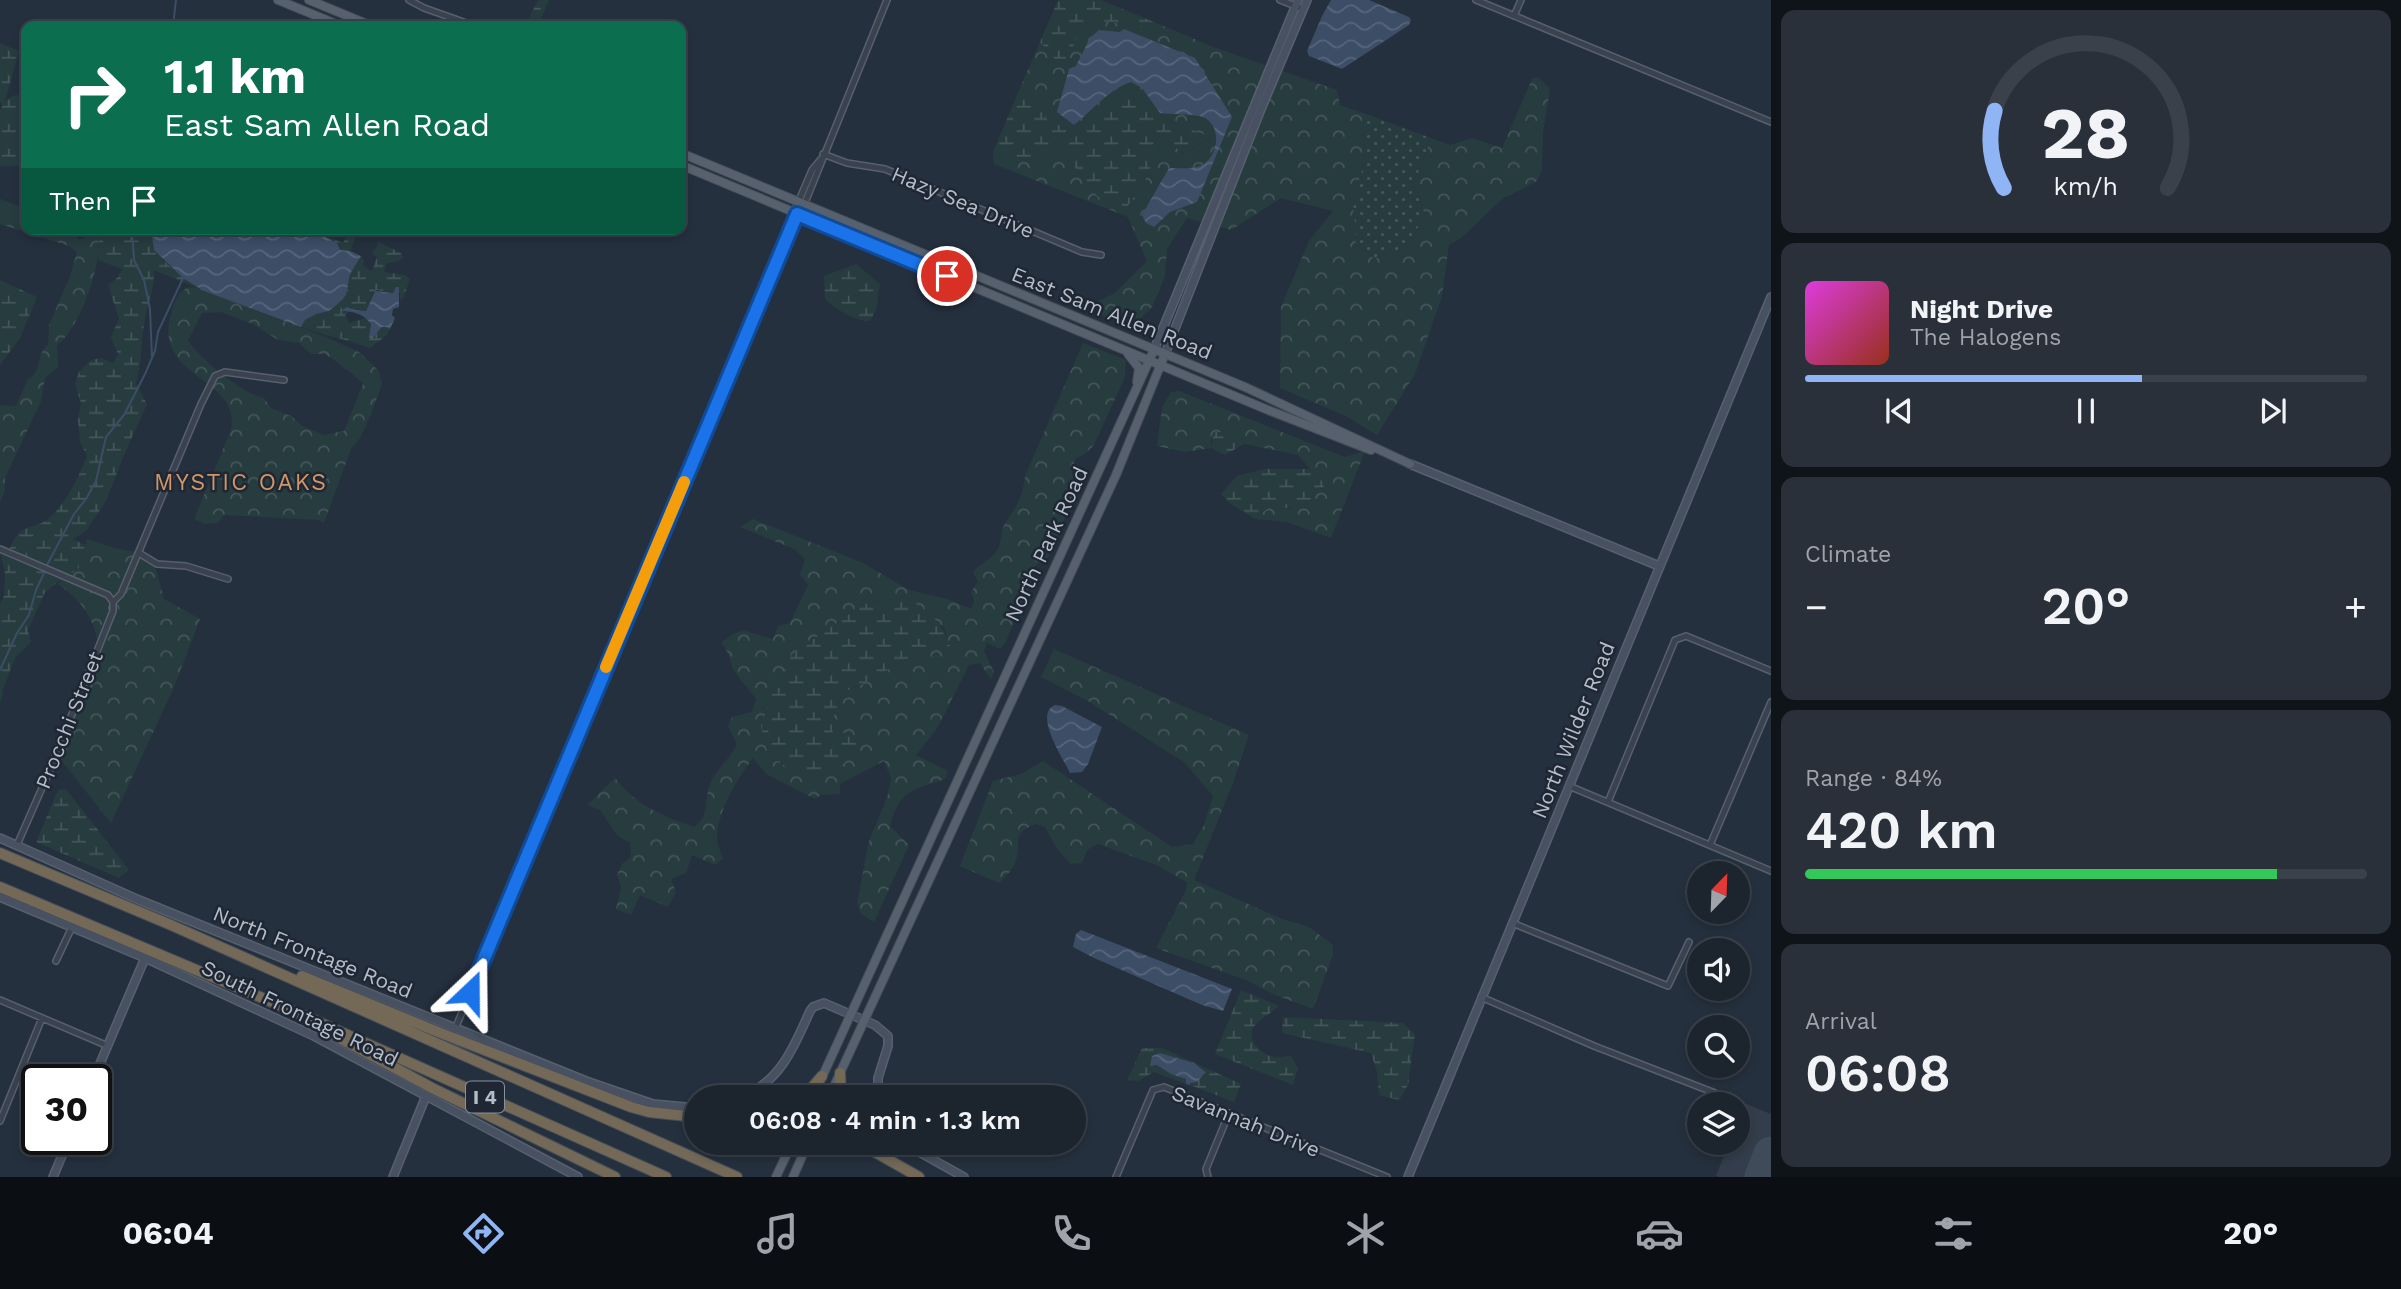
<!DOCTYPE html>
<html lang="en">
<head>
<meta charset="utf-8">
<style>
	:root { --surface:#1c242e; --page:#29303a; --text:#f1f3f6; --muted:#a0a4aa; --line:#3a414a; --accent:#8fb5f4 }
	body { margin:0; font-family:"Work Sans",sans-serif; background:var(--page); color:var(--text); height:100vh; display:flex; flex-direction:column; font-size:26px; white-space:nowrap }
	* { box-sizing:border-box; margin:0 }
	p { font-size:23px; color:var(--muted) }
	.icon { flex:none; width:38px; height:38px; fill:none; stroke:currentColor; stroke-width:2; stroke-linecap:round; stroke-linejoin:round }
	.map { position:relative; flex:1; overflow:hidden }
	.drawer { display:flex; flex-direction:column; gap:10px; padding:10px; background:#0f1419; width:630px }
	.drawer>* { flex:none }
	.banner { position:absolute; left:21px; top:21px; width:665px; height:214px; border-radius:14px; box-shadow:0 4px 10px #0003,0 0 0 2px var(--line); background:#0b6e4f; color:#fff; overflow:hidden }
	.needle { width:46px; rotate:23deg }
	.controls { position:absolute; left:1687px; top:861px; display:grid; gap:14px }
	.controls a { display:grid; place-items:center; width:63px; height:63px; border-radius:50%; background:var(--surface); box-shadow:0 4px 10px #0003,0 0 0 2px var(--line); font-size:35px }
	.speed { position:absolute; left:21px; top:1064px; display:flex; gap:14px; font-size:35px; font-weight:700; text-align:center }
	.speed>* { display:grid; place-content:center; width:91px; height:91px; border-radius:50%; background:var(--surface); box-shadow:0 4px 10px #0003,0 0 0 2px var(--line); line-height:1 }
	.speed .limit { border:4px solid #111; border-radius:10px; background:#fff; color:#111 }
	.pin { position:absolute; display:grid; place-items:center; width:60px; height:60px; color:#fff; margin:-30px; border:4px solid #fff; border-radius:50%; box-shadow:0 2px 7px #0007 }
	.me { position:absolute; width:77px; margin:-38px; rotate:23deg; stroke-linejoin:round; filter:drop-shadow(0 0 5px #0008) }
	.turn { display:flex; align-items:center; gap:24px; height:147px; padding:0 28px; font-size:32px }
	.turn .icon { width:91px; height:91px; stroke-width:2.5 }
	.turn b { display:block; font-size:49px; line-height:60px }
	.then { display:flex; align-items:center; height:66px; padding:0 28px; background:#0003; gap:14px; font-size:26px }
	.big { font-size:52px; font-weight:600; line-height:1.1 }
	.drawer .tile { flex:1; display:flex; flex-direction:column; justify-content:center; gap:10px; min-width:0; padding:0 24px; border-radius:14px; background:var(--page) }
	.drawer .dial { align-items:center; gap:0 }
	.dial svg { height:182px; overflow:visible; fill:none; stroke:var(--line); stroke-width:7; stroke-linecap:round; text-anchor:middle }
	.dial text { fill:var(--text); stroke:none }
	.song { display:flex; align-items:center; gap:21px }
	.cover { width:84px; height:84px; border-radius:10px; background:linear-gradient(135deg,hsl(300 70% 55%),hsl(10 70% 35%)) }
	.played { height:7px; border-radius:4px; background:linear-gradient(90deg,var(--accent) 60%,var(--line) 60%) }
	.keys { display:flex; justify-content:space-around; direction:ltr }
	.heat { display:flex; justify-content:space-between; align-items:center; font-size:38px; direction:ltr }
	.charge { height:10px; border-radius:5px; background:linear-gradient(90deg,#34c759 84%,var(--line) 0) }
	.trip { position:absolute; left:684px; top:1085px; width:402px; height:70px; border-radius:35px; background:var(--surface); box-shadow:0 4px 10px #0003,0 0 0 2px var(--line); font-weight:600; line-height:70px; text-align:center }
	.tabs { display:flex; height:112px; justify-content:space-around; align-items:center; background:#0b0e12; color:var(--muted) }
	.tabs .icon { width:49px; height:49px }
	.tabs .current { color:var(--accent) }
	.tabs b { font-size:32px; color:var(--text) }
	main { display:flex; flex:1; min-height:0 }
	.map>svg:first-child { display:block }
	.airport { fill:#333d4b }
	.grass { fill:url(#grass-dots) }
	.forest { fill:url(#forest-crowns); fill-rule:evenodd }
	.wetland { fill:url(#wetland-marsh) }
	.water { fill:url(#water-waves) }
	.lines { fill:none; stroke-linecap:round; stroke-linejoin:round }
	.stream { stroke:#3c4d66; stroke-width:2 }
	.runway { stroke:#404b5a; stroke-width:35 }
	.street-casing { stroke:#57606c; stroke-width:8 }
	.secondary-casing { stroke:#57606c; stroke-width:10 }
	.primary-casing { stroke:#424b57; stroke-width:10 }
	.highway-casing { stroke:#444d59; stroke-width:12 }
	.street { stroke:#39424e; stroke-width:5 }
	.secondary { stroke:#475161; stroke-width:7 }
	.primary { stroke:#57616e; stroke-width:8 }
	.highway { stroke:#746957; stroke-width:10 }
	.route-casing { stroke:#114b97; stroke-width:18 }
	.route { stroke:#1a73e8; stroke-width:12 }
	.slow { stroke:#f59e0b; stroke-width:12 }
	.labels { text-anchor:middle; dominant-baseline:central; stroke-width:5; stroke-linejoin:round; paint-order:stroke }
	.shield { fill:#1e2733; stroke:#88909c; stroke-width:2 }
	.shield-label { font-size:19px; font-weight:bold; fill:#b5bdc9 }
	.street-label { font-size:21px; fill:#b5bdc9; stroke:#1e2733 }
	.neighbourhood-label { font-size:23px; letter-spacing:2px; fill:#d19768; stroke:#1e2733 }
</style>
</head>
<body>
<main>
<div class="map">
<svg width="1771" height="1177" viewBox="0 0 1771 1177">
	<defs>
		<pattern id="grass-dots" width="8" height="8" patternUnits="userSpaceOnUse" patternTransform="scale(1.75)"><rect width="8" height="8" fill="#273c3f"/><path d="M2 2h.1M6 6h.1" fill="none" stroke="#445659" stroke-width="1.8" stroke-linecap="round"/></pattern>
		<pattern id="forest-crowns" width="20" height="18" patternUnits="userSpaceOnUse" patternTransform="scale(1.75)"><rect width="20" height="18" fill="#273c3f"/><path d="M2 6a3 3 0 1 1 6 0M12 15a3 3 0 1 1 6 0" fill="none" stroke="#445659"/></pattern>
		<pattern id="wetland-marsh" width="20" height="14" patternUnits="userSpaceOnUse" patternTransform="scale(1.75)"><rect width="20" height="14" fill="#273c3f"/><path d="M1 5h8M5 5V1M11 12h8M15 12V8" fill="none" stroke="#445659"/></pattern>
		<pattern id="water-waves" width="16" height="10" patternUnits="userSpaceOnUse" patternTransform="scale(1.75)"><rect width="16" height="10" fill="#3c4d66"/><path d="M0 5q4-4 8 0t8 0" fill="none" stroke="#56657b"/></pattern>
	</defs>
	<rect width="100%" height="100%" fill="#25303e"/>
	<path class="airport" d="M1746 1104 1771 1114V1177H1719L1716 1176 1729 1143H1738V1122Z"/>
	<path class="grass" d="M1363 113 1431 138 1414 184 1425 215 1405 250 1374 259 1356 244 1353 202 1364 163Z"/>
	<path class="forest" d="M1098 21 1171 29 1213 47 1337 90 1340 105 1363 113 1364 163 1353 202 1356 244 1374 259 1405 250 1425 215 1414 184 1431 138 1450 145 1472 138 1502 148 1532 79 1538 77 1550 89 1543 133 1542 170 1537 181 1502 199 1460 239 1449 245 1442 296 1415 374 1377 435 1346 416 1280 388 1281 307 1309 241 1333 211 1281 198 1231 230 1187 218 1167 249 1165 276 1152 307 1131 328 1099 314 1095 303 1115 293 1147 261 1128 217 994 164 993 152 1039 161 1058 145 1097 195 1144 182 1158 149 1169 141 1183 154 1211 138 1168 121 1158 102 1100 121 1082 133 1048 121 1033 100 1023 81 1040 42 1055 59 1079 30Z
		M0 199 26 209V229H66L80 240 87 236 90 229H99C98 240 99 252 97 262 92 288 77 329 57 346L58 367 45 378 41 401 5 478V491L0 502V405L16 406 28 379C43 373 35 354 48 345L49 325 69 279 77 252 69 246 0 224Z
		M188 287 197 288 323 336 359 352 379 371 382 384 371 414 360 438 351 449 324 523 318 520 224 515 218 523 205 524 194 519 231 430C242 377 152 379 171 314 174 302 177 293 188 287ZM221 312 253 324 278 340 299 343 311 354C314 354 322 354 324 354 330 356 360 379 363 384L344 431 324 435 302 426 291 416 271 408 264 398C242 394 201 359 188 341L202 313Z
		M1083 343 1126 360 1125 377 1094 445 1085 454 1075 459 1072 471 1078 499 1070 506 1048 557 1035 566 1031 583 1006 641 1000 649 987 643 984 651 994 672 991 680 980 663 969 665 938 727 916 755 948 771 945 779C913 790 899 790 890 826L909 845 874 922 861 914 857 903 869 841 887 798 891 778 884 761 840 784V794L821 795 815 799 766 774 753 758C737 779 718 810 717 838 717 845 721 852 723 859L715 865 692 855 686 873 671 879 676 892 668 907 640 895 631 915 616 909 621 887 617 875 622 864 631 857 630 843 617 835 600 810 587 805 615 778C637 806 661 815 694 827 709 817 704 803 709 787 714 771 730 759 737 744L728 726 732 717 752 712 756 699C750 690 742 682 735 672 728 663 733 656 721 643 743 623 748 633 773 639L778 626 790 623 808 585 800 574 805 559 794 549 740 527 753 519 863 563 909 590 947 599 971 609 974 601 971 592 978 582 973 572C980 563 992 560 998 549 1001 543 1001 534 1003 527 1007 519 1011 515 1015 508 1021 499 1024 487 1025 476ZM906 597 945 629 949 646 921 651 859 686 842 692 832 721 833 735 766 711 771 697 793 654 864 604Z
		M1179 391 1345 457 1365 451 1331 538 1287 522 1255 519 1268 508 1290 509 1324 485 1298 455 1244 444 1241 436 1211 439V448L1185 452 1157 446 1162 408 1171 392Z
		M87 539 114 548 142 553 156 569 164 599 200 619 175 685 111 823 58 756 116 611 115 600 109 592 67 575 78 570Z
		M61 579 107 598C116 610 103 630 98 643 93 616 80 599 58 584Z
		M1054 649 1249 735 1234 780 1194 880 1282 919 1309 927 1333 945V955L1313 1009 1275 995 1246 980 1156 948 1186 890 1187 882 1156 865 1098 844 1087 850 1082 863 1071 864 1057 849 1045 827 1035 824C1010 835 1022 841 1016 860 1014 869 1005 877 999 883L960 866 993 781 1021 774 1043 761 1172 847 1193 844 1204 825 1213 796 1185 763 1088 701 1041 677Z"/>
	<path class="wetland" d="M538 0H549L538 26H525Z
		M1058 0H1101L1171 29 1098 21 1079 30 1068 61 1055 59 1040 42Z
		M0 43 19 51 5 101 13 96 26 94V166H0V110L3 105 0 102Z
		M1023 81 1033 100 1048 121 1082 133 1133 94 1159 102 1168 121 1212 137 1183 154 1169 141 1159 148 1144 182 1125 210 1097 196 1058 145 1039 161 993 152Z
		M99 229H151C154 266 180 270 204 291L154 270C155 288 147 306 144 324 141 344 142 363 136 383L147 404 124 455 106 501 86 531 73 539 85 545 78 570 67 575 9 550C14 539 17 531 30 527 35 525 41 524 45 521 65 507 78 478 87 456L80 442 78 420 81 403 75 384 79 372 91 360 101 358 113 363 118 354 111 337 119 319 108 285 117 278 122 269 98 260Z
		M310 229 343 243 349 229H359L350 251 340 250 336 243Z
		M379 242 401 253 404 258 396 262 387 263 384 272 405 275 410 279 403 299 400 300V293L395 289 393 293 377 290 373 292 366 311 355 310 350 307 343 312 351 310 345 315 349 323 367 318 371 324 369 336H374L384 326 391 327 387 335 370 348C348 339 323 336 301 327L304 320 316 314 329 311 346 295 350 274 361 256 364 260 363 266 372 271 377 257 372 254Z
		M856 264 880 284 876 310 870 321C855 322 836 309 825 299L824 276Z
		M0 280 37 297 20 338 0 365Z
		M1214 432H1225L1241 436 1244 444 1225 455 1211 448Z
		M1265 469H1311L1325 485C1303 509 1300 509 1268 508L1255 519 1228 502 1221 494 1237 476Z
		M0 553 61 579 44 594 28 630 31 642 15 658 3 689 0 704V604L4 596 5 573Z
		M906 597C927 612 942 620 950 646L921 651 859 686 842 692 832 721 833 735 850 732 858 739C841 788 803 779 768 756L761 726 771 697 792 654 864 604Z
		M66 789 129 870 119 878 36 842 58 790Z
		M1241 990 1279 1006C1273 1012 1263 1017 1256 1024 1244 1037 1259 1054 1274 1057 1278 1058 1286 1056 1291 1056L1298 1068 1293 1085 1215 1054Z
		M1283 1017 1403 1023 1415 1034 1408 1085 1399 1100 1379 1095 1377 1072 1371 1053 1282 1033Z
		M1142 1048H1162L1241 1084 1234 1102 1190 1085V1083L1202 1078 1206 1071C1190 1058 1174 1060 1160 1053L1153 1066 1157 1065 1186 1079V1084L1154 1072 1138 1081 1127 1080Z"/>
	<path class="water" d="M1331 0H1369L1409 17 1411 20 1409 25 1342 69 1309 56 1307 51 1322 16Z
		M1124 29 1195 58 1232 117 1197 202 1170 212 1154 227 1146 223 1142 215 1169 168C1177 168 1188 169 1197 167 1217 162 1224 129 1205 118 1196 113 1171 115 1160 113L1142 88 1131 82C1109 89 1092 111 1074 125L1057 112 1069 69 1076 66 1090 38 1099 30 1120 32Z
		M151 229H310L337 243 340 250 350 251 361 256 350 274 346 295 342 300 329 311 316 314 305 320 301 327 204 291 183 278 154 250Z
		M396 287H399V307L393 309 392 315 395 318 391 327H382L372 339 369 337 371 324C363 313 352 311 341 311L347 307 355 310 366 311 375 291 393 293Z
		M1055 705 1062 706 1102 727 1088 764 1082 772 1070 773C1063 758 1033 714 1055 705Z
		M1081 930 1232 989 1223 1011 1202 1005 1094 958 1073 947 1076 934Z
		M1160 1053 1194 1063 1206 1072 1197 1082 1190 1083V1085L1186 1084V1079L1171 1074 1157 1065 1150 1066 1152 1056Z"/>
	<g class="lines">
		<path class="stream" d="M173 26 176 0
			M132 229 134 260 144 280 150 309 152 358
			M47 565 74 514 86 499 96 481 106 437 124 415 145 374 155 351 158 332 183 278
			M0 670 17 633 29 615 36 590 44 573"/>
		<path class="runway" d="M1762 1177 1771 1154"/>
		<defs>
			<path id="street" d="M409 0 424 8 475 26
				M1280 0 1303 9
				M1476 0 1771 122
				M1514 16 1521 0
				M823 154 847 163 885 169 1082 252 1101 255
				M794 212 812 170 821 159
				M800 215 887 0
				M0 549 108 595 113 602V611L49 772 17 845
				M139 553 157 564 186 566 228 579
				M113 602 121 594 201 404 215 376 225 372 284 380
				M1569 786 1771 871
				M1608 802 1675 640 1686 636 1771 671
				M1710 845 1771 702
				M1512 923 1668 986 1689 942
				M56 961 72 927
				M1481 997 1594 1046 1715 1093
				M0 1000 108 1046
				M455 1029 797 214
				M0 1121 42 1018
				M1116 1177 1153 1090 1164 1087 1387 1177
				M1208 1177 1206 1169 1229 1113"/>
			<path id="secondary" d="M1154 350 1298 0
				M1165 354 1261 109 1307 0
				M1410 464 1659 566
				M0 838 139 900 586 1081 653 1104 696 1108
				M0 897 145 958 314 1036 578 1177
				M93 1080 145 958
				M743 1097C781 1080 794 1047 810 1011L813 1007 824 1003 875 1025 888 1036V1046L878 1078V1097
				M903 1143 964 1177
				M53 1177 69 1139
				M393 1177 426 1096
				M1408 1177 1771 297"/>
			<path id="primary" d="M278 0 341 26
				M309 0 372 26
				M681 153 1245 387 1410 464
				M681 165 1268 410 1371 450
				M1128 354 1139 368 1137 382
				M813 1097 1154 350
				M829 1097 1116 475 1165 354
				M776 1177 792 1143
				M793 1177 808 1143"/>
			<path id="highway" d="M0 853 171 925 737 1177
				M0 887 305 1016 666 1177
				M302 976 438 1032 631 1107 649 1112 696 1117
				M319 1027 434 1089 615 1177
				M840 1073 841 1097
				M804 1097 822 1076
				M803 1143 805 1151
				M859 1143 919 1177"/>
		</defs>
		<use href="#street" class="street-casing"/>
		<use href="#secondary" class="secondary-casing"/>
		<use href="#primary" class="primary-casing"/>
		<use href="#highway" class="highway-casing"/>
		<use href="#street" class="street"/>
		<use href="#secondary" class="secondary"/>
		<use href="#primary" class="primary"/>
		<use href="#highway" class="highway"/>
	</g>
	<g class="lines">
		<defs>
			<path id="route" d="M470 992 797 214 947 276"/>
		</defs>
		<use href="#route" class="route-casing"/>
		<use href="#route" class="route"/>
		<path class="slow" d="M606 667 684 482"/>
	</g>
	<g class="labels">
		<rect class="shield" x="466" y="1081.5" width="38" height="31" rx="5"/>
		<g class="shield-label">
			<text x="485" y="1097">I 4</text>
		</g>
		<g class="street-label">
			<text transform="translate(963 202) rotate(23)">Hazy Sea Drive</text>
			<text transform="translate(1112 313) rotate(22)">East Sam Allen Road</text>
			<text transform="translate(1046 544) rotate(-65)">North Park Road</text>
			<text transform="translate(69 720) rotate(-68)">Procchi Street</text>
			<text transform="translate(1573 730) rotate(-68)">North Wilder Road</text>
			<text transform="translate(313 952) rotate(22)">North Frontage Road</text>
			<text transform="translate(300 1013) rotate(26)">South Frontage Road</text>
			<text transform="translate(1246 1121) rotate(22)">Savannah Drive</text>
		</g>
		<g class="neighbourhood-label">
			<text x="241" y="482">MYSTIC OAKS</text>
		</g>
	</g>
</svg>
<div class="controls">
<a><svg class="needle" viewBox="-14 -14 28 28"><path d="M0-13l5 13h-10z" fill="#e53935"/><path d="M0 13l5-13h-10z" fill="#a0a4aa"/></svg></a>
<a><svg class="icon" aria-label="sound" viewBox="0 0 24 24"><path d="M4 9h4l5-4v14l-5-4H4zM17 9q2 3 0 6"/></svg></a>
<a><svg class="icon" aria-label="search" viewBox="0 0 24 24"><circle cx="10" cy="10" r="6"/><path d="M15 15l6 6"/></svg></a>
<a><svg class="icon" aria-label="layers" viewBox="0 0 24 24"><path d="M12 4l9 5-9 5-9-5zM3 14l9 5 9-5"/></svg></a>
</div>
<div class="speed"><div class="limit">30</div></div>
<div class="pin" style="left:947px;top:276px;background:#d93025"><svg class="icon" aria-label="arrive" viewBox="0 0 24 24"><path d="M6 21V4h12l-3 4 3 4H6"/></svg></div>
<svg class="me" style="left:470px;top:992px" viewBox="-20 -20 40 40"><path d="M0-17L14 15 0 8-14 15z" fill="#1a73e8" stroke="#fff" stroke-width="4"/></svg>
<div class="trip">06:08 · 4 min · 1.3 km</div>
<div class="banner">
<div class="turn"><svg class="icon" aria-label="right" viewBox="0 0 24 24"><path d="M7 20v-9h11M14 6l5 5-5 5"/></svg><div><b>1.1 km</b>East Sam Allen Road</div></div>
<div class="then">Then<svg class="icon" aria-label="arrive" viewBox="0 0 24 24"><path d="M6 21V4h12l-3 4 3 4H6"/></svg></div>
</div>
</div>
<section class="drawer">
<div class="tile dial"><svg viewBox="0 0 100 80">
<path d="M14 69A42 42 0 1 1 86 69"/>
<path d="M14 69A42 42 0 0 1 10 35" stroke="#8fb5f4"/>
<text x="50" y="56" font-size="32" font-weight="700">28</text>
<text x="50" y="72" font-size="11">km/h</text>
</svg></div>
<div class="tile">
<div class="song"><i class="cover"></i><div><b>Night Drive</b><p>The Halogens</p></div></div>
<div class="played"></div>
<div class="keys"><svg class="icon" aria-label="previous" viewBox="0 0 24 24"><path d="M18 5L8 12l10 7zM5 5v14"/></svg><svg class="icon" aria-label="pause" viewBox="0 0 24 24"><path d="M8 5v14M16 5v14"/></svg><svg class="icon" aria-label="next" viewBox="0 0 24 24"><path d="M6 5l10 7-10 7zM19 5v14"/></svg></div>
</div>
<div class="tile"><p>Climate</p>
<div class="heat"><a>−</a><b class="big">20°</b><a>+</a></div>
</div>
<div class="tile"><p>Range · 84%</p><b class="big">420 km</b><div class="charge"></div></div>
<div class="tile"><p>Arrival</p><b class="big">06:08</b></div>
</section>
</main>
<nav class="tabs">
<b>06:04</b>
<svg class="icon current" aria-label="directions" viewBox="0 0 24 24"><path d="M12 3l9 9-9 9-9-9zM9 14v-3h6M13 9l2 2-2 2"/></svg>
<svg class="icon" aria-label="music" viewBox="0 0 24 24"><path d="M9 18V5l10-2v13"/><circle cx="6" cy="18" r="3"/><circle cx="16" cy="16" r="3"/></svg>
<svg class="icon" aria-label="phone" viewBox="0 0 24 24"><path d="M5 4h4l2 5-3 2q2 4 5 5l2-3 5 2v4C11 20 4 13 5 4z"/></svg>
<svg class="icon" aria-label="climate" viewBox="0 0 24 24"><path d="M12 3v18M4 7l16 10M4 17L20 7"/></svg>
<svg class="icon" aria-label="car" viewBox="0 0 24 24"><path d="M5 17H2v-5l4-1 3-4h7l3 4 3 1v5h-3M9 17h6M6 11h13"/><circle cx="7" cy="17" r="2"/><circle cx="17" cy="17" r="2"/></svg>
<svg class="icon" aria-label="filters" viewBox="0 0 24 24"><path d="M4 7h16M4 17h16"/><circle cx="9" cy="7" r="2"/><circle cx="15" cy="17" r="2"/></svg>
<b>20°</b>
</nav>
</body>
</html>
